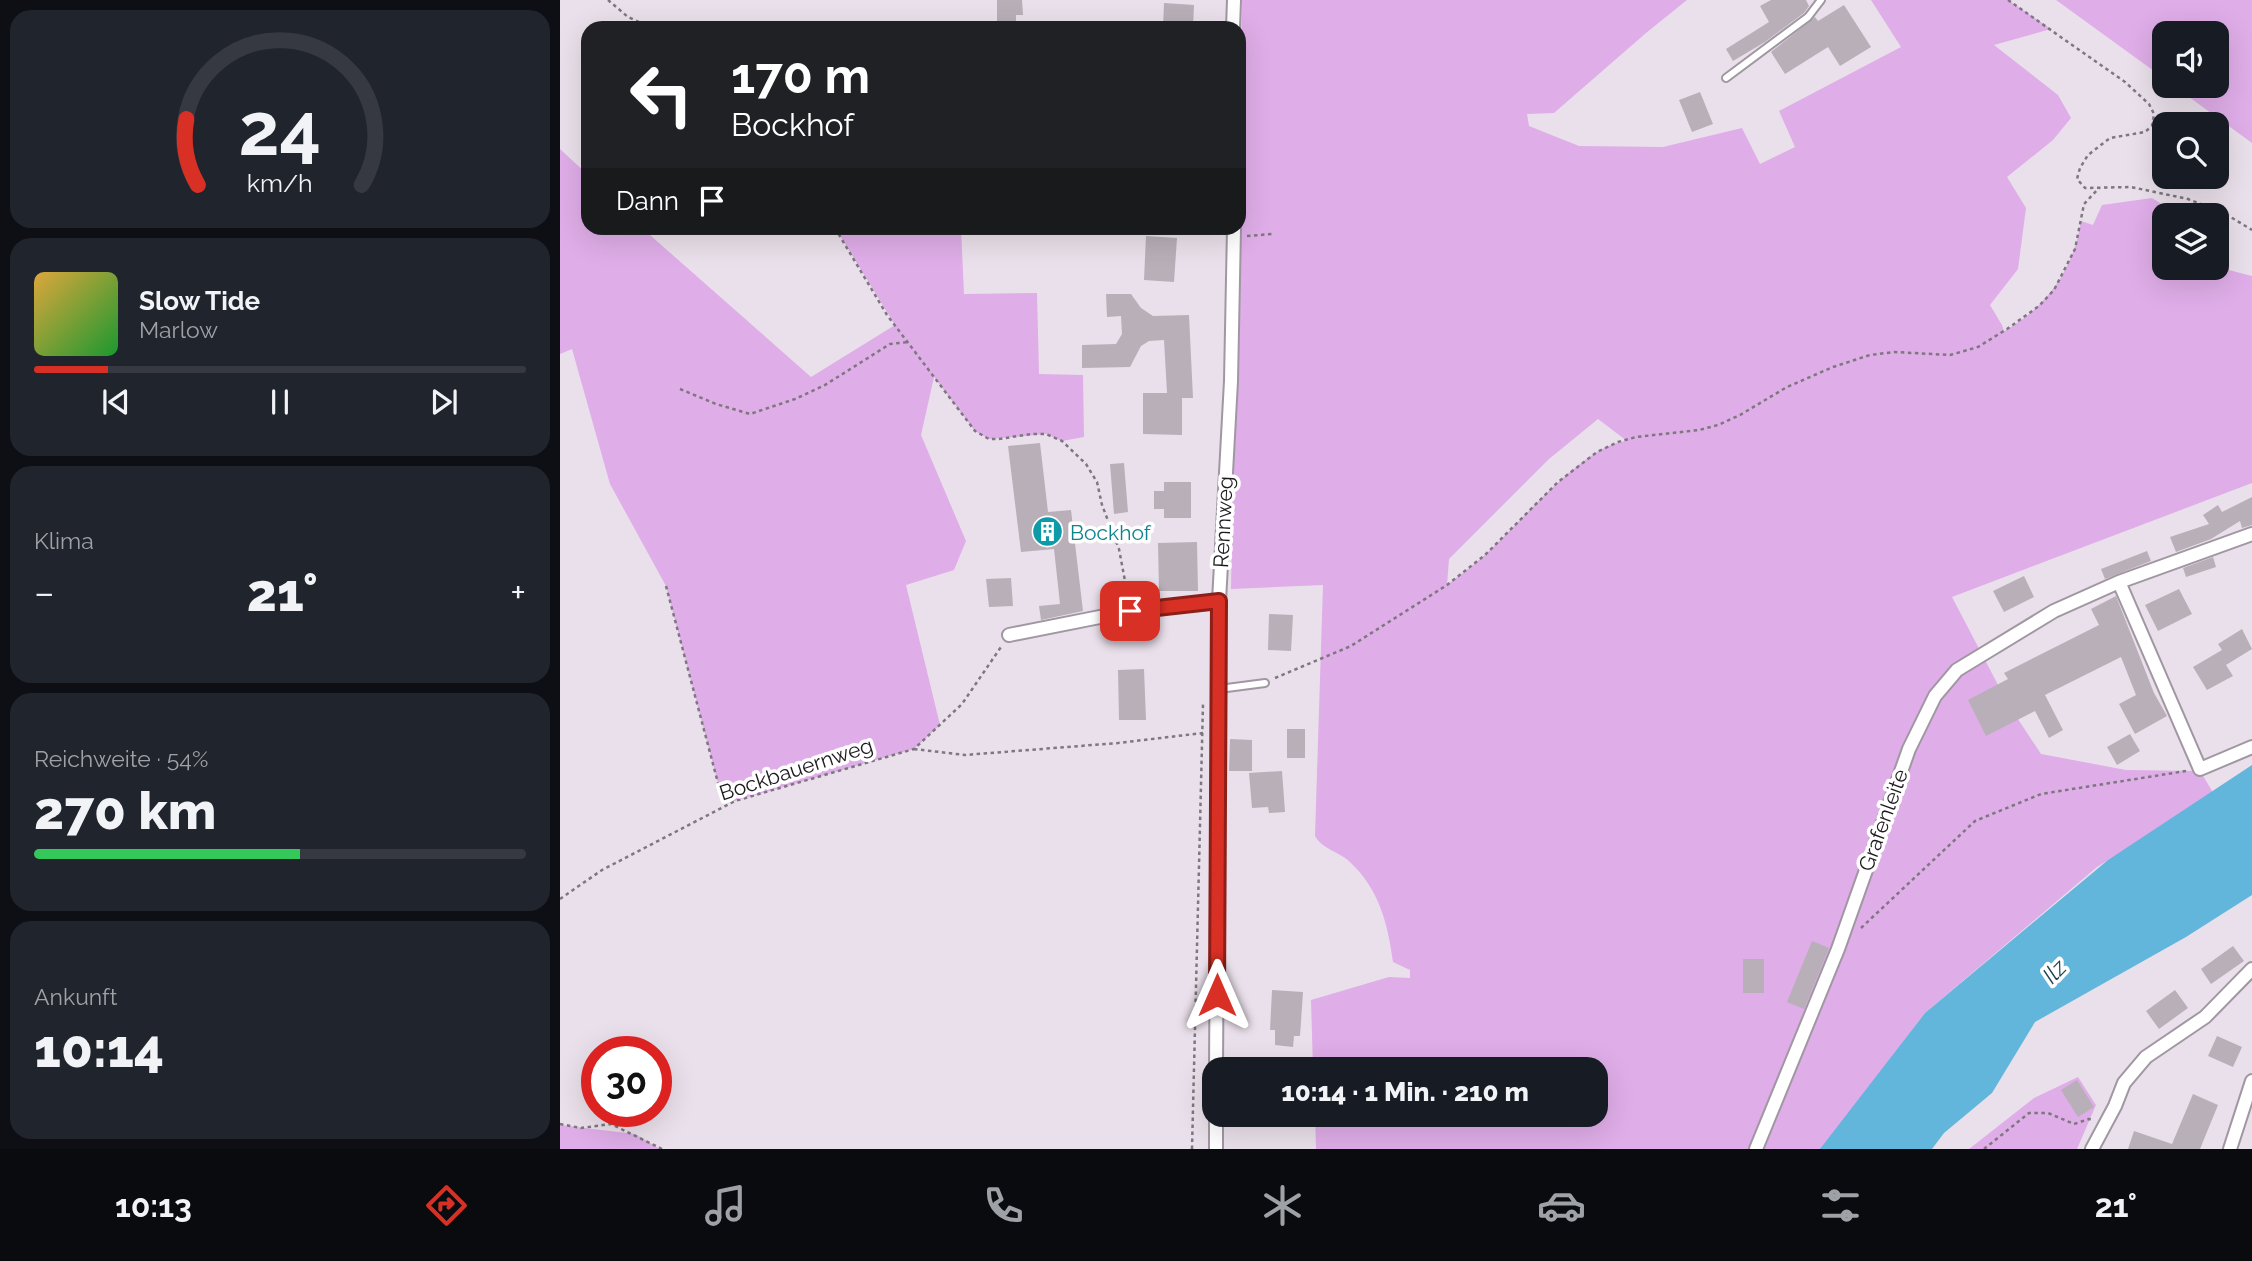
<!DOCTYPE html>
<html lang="de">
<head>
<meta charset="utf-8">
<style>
	:root { --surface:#171b24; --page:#20242c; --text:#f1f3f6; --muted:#9ea1a6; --line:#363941; --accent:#d93025 }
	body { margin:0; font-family:Raleway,sans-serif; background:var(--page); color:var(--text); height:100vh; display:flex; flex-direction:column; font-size:26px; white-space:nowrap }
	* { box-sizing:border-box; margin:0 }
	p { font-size:23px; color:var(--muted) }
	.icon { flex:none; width:38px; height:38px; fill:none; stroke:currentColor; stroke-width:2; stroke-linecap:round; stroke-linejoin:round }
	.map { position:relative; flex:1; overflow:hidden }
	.drawer { display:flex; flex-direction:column; gap:10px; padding:10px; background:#0d0f14; width:560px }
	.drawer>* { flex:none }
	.guide { position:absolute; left:21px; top:21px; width:665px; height:214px; border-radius:21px; box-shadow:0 7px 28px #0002; background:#202124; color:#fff; overflow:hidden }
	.controls { position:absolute; left:1592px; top:21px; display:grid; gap:14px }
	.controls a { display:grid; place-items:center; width:77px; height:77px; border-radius:14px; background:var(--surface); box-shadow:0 7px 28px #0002; font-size:35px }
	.speed { position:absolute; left:21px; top:1036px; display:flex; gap:14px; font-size:35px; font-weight:700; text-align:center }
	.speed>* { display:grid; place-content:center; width:91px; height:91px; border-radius:50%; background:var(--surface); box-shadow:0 7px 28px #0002; line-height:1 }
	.speed .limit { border:10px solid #d22; background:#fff; color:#111 }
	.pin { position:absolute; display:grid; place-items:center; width:60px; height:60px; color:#fff; margin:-30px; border-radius:14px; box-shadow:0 4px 10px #0006 }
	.me { position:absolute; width:77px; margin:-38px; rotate:0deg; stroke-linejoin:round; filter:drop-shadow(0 0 5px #0008) }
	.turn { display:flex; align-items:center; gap:24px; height:147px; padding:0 35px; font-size:32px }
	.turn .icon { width:91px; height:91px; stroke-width:2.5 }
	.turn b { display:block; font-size:49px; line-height:60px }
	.then { display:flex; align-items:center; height:66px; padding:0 35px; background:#0003; gap:14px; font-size:26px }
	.big { font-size:52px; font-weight:800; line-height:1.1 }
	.drawer .tile { flex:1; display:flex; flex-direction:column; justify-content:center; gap:10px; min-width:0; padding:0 24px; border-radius:21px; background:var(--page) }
	.drawer .dial { align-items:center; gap:0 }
	.dial svg { height:182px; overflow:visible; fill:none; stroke:var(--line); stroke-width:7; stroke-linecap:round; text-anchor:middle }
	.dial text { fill:var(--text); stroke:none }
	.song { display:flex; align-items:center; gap:21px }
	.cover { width:84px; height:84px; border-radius:10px; background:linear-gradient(135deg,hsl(40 70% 55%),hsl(130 70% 35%)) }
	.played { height:7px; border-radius:4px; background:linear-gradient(90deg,var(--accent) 15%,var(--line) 15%) }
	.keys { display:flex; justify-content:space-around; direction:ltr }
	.heat { display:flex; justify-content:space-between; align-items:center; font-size:38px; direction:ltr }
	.charge { height:10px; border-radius:5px; background:linear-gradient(90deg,#34c759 54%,var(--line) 0) }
	.trip { position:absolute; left:642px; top:1057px; width:406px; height:70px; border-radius:21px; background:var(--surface); box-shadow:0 7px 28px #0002; font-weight:800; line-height:70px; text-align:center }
	.tab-bar { display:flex; height:112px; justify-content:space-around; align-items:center; background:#090b0e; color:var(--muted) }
	.tab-bar .icon { width:49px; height:49px }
	.tab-bar .active { color:var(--accent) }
	.tab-bar b { font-size:32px; color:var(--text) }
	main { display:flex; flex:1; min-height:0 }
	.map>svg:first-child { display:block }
	.green { fill:#dfade8; fill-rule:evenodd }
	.water { fill:#62b6db }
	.building { fill:#b8afb9 }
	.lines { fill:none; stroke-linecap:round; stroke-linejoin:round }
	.lane-casing { stroke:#a097a2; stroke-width:10 }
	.street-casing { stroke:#a097a2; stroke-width:16 }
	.path { stroke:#7d777e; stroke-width:2.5; stroke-dasharray:3.5 3.5; stroke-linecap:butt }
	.lane { stroke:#fff; stroke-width:6 }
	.street { stroke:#fff; stroke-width:12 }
	.route-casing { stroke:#8d1f18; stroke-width:18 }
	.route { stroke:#d93025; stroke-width:12 }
	.labels { text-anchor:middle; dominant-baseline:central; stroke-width:7; stroke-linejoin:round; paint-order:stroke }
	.street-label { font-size:21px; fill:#1d1a1e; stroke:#fff }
	.culture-label { font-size:21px; fill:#0d838f; stroke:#fff; text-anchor:start }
	.water-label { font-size:23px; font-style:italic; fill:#1d4252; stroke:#fff }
</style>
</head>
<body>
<main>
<section class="drawer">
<div class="tile dial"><svg viewBox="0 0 100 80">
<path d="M14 69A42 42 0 1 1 86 69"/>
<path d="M14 69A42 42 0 0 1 9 40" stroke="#d93025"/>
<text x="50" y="56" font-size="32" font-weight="700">24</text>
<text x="50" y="72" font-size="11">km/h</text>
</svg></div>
<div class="tile">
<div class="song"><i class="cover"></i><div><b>Slow Tide</b><p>Marlow</p></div></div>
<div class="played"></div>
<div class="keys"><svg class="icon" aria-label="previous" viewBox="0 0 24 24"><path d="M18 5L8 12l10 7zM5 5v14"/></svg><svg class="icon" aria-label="pause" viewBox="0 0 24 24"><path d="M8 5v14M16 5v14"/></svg><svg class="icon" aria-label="next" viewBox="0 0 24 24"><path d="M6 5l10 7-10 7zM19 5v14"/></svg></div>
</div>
<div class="tile"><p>Klima</p>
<div class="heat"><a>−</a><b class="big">21°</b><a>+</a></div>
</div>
<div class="tile"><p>Reichweite · 54%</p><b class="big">270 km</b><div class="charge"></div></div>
<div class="tile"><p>Ankunft</p><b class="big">10:14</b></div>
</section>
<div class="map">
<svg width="1692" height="1149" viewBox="0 0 1692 1149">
	<rect width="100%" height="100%" fill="#eae0eb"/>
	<path class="green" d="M682 0H1127L1086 33 994 113 967 114 969 126 1019 146 1103 147 1182 128 1200 164 1235 147 1219 111 1341 47 1311 0H1448L1491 29 1434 45 1498 95 1511 118 1493 140 1447 177 1466 208 1458 269 1430 305 1442 325 1444 331C1486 308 1514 269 1521 221L1533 225 1542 205 1592 198 1619 215H1605V268L1657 267 1692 276V483L1392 597 1448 704 1481 754 1566 770 1640 771 1654 794 1537 867 1365 1013 1261 1149H756L755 1115H1036V1069H753L751 1000 829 977 850 978V970L833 962C828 924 819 889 790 862 780 852 762 849 755 836L763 585 671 589ZM1038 419 1067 441C1024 444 958 525 926 554 914 565 900 575 887 585L889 559 989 459Z
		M1496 0H1692V143L1614 86H1657V33H1605V79Z
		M0 149 28 175V228H82L251 377 335 325 279 234 331 228H401L404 294 477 293 479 374 523 375 524 437 502 441 486 434 429 439 415 431 374 377 361 435 406 541 394 570 346 585 380 725 354 749 175 801 158 783 106 586 50 484 12 349 0 354Z
		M1518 1077 1536 1105 1517 1149H1409L1474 1098Z
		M0 1125 75 1134 100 1149H0Z"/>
	<path class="water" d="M1692 765V895L1626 937 1475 1022 1432 1093 1384 1133 1372 1149H1260L1365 1013 1548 860Z"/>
	<path class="building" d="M437 0H462L463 15H456V28H437Z
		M1211 0H1246L1249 6 1244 13 1205 42 1173 61 1166 49 1209 22 1200 6Z
		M604 3 634 5 633 28H603Z
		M1284 5 1311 47 1280 66 1268 47 1225 74 1211 52 1255 17 1258 21Z
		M1140 92 1153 124 1132 132 1119 100Z
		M586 236 617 238 614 282 584 280Z
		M546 294H571L581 308 593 316 629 315 633 398H622V435L583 434V393H607L604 340 589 341 581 346 570 367 522 368V345L556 344 562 334 561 316 547 317Z
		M480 443 488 512 511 510 523 611 481 620 479 606 500 604 494 549 461 552 448 446Z
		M564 463 568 512 554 514 550 464Z
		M604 482H631V518H604V509H594V491H604Z
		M1692 497V525L1682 528 1680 521 1651 539 1616 552 1610 537 1649 524 1643 515 1658 505 1662 512Z
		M637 542 638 591H599L598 543Z
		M1587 551 1591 561 1545 579 1541 569Z
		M1653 557 1656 567 1626 577 1623 568Z
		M1464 576 1474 597 1444 612 1433 591Z
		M451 578 453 606 429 607 426 579Z
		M1619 589 1632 614 1598 631 1585 605Z
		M1556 596 1594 693 1607 716 1575 734 1559 704 1576 695 1561 657 1485 695 1503 730 1489 738 1475 711 1426 736 1408 700 1448 679 1444 673 1539 625 1531 609Z
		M709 614 733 615 731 651 708 650Z
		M1682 629 1692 649 1666 665 1673 676 1647 690 1633 667 1662 650 1658 644Z
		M584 669 586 720H559L558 670Z
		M727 729H745V758H727Z
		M1570 734 1580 751 1557 765 1547 747Z
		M670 739 692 740V771H669Z
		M722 771 725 812 709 813 708 807 692 808 689 773Z
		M1252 941 1269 948 1244 1009 1227 1002Z
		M1673 946 1684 961 1651 984 1641 969Z
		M1183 959H1204V993H1183Z
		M712 990 743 992 740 1036H734L733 1047 715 1045V1030H710Z
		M1615 990 1628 1008 1599 1029 1586 1011Z
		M1657 1036 1682 1047 1673 1067 1648 1056Z
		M1517 1080 1534 1107 1518 1117 1501 1090Z
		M1633 1094 1658 1105 1640 1149H1568L1574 1131 1612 1144Z"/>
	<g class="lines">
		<defs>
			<path id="lane" d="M1166 78 1248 17 1261 0
				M659 689 705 683"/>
			<path id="street" d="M673 28 674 0
				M1559 582 1640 769 1692 747
				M449 635 570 611 659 601
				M656 1069 659 601 671 381 674 228
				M656 1149V1115
				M1196 1149 1278 949 1349 749 1375 696 1397 670 1494 611 1559 582 1692 534
				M1532 1149 1555 1106 1564 1083 1586 1057 1645 1017 1692 969
				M1670 1149 1692 1081"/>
		</defs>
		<use href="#lane" class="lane-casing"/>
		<use href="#street" class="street-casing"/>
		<path class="path" d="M48 0 68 17 92 28
			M1448 0 1565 82 1589 104 1594 114 1592 126 1585 132 1550 138 1528 155 1520 168 1517 179 1525 188 1571 187 1628 199 1664 213 1692 230
			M275 228 327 315 415 431 429 439H439L471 434H486L502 441 526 464 537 482 542 505 559 549 568 597
			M687 236 712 234
			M120 389 156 404 190 414 235 399 265 385 330 344 349 342
			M106 586 158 783 175 801
			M715 678 791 646 887 585 925 555 998 482 1037 452 1058 442 1076 437 1139 430 1158 425 1180 415 1227 387 1273 367 1310 355 1334 352 1390 355 1418 347 1447 329 1479 306 1494 290 1515 249 1524 204 1539 188
			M354 749 405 755 558 743 643 733
			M0 899 42 870 175 801 354 749 402 704 441 647
			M1301 928 1415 821 1481 794 1626 771
			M0 1124 21 1128 51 1124 102 1149
			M632 1149 643 704
			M1424 1149 1469 1113H1488L1514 1124 1529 1119 1534 1120"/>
		<use href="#lane" class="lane"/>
		<use href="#street" class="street"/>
	</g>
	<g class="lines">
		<defs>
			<path id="route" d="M570 611 659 601 657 995"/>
		</defs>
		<use href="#route" class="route-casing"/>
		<use href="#route" class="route"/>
	</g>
	<defs>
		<symbol id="building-disc" viewBox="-11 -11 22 22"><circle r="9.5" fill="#0f9aa8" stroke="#fff"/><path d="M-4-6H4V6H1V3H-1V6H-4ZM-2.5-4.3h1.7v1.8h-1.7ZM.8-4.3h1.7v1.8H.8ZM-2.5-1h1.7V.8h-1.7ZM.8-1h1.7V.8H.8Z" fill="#fff"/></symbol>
	</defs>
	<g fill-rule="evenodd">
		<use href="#building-disc" x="470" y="514" width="35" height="35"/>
	</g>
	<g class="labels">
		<g class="street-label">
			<text transform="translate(663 522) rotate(-87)">Rennweg</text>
			<text transform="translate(236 769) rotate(-18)">Bockbauernweg</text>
			<text transform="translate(1323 820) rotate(-70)">Grafenleite</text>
		</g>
		<g class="culture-label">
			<text x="510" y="532">Bockhof</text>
		</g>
		<g class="water-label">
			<text transform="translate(1494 971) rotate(-46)">Ilz</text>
		</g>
	</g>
</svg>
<div class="controls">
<a><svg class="icon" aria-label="sound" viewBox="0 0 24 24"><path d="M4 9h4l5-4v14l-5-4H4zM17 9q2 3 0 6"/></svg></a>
<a><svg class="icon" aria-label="search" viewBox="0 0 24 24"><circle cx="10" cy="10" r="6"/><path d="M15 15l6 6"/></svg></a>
<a><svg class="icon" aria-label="layers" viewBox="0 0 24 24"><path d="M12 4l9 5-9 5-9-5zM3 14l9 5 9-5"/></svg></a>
</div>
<div class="speed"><div class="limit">30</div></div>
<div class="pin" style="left:570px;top:611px;background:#d93025"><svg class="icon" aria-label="arrive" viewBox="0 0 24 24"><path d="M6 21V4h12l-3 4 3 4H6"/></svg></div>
<svg class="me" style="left:657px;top:995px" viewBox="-20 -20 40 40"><path d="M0-17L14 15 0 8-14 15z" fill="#d93025" stroke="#fff" stroke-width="4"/></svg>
<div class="trip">10:14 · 1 Min. · 210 m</div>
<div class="guide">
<div class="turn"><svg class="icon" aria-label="left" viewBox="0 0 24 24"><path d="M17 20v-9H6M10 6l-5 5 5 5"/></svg><div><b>170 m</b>Bockhof</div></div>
<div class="then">Dann<svg class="icon" aria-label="arrive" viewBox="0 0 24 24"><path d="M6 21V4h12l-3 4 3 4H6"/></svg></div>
</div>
</div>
</main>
<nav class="tab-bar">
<b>10:13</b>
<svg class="icon active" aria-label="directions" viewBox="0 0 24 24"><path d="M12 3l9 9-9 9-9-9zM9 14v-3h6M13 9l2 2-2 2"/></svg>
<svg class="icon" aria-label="music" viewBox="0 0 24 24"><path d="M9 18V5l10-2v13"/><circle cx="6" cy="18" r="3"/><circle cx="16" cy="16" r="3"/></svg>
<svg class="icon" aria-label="phone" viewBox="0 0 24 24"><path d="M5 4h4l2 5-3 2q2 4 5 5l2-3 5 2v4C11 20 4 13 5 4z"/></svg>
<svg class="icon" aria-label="climate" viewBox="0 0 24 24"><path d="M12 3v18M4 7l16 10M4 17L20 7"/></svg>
<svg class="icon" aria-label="car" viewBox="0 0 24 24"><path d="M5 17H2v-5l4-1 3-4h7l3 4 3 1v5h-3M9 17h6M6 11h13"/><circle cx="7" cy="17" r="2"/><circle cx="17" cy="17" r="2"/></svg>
<svg class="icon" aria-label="filters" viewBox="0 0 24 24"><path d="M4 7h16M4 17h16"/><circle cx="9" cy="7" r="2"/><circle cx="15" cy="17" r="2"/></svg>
<b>21°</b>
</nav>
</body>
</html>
